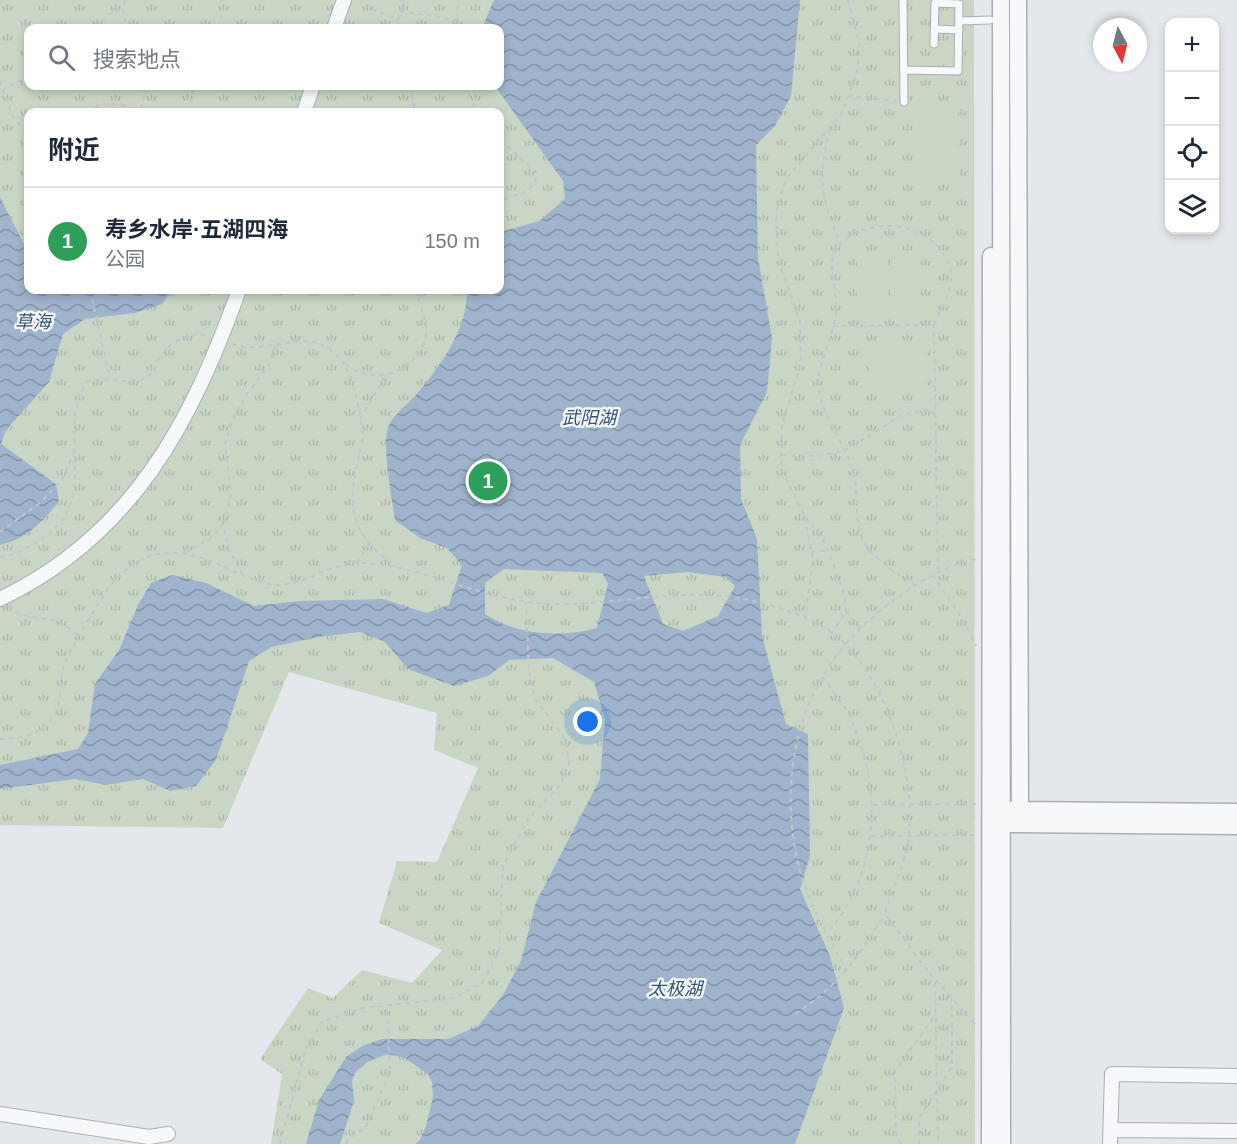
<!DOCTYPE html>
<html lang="zh">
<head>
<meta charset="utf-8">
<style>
	body { margin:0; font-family:Helvetica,"Noto Sans SC",sans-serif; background:#f2f2f3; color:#1f2937 }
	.controls { position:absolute; right:18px; top:18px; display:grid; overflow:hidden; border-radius:12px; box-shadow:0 3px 9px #0003 }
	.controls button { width:54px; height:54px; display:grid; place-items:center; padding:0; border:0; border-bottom:2px solid #e0e1e3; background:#fff; color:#1f2937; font:30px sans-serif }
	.compass { position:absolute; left:1093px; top:18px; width:54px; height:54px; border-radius:50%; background:#fff; box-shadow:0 3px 9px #0003; rotate:173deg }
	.you { position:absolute; left:588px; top:722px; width:21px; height:21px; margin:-15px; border:4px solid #fff; border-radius:50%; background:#1a73e8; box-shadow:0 0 0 9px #1a73e833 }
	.badge { display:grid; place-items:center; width:39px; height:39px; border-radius:50%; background:#d1495b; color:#fff; font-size:20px; font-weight:700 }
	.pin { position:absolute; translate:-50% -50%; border:3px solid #fff; box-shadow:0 2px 6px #0006 }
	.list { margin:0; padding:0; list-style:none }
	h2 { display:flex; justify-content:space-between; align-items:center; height:78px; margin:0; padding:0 24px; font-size:26px }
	h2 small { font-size:20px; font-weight:400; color:#747a83 }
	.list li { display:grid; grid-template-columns:39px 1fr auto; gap:18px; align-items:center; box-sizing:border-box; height:108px; padding:0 24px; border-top:2px solid #e0e1e3 }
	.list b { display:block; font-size:22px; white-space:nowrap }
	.list p { margin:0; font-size:20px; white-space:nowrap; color:#747a83 }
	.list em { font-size:20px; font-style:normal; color:#747a83 }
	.icon { flex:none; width:33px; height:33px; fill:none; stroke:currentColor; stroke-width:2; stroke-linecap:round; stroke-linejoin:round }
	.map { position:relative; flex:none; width:1237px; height:1144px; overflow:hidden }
	.search { position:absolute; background:#fff; box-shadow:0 3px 9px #0003; left:24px; top:24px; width:480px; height:66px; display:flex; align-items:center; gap:15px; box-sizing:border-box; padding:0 21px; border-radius:12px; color:#747a83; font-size:22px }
	.panel { position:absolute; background:#fff; box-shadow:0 3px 9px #0003; left:24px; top:108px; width:480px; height:186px; border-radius:12px }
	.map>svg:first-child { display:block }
	.park { fill:url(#park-tufts); fill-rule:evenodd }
	.pitch { fill:#c9d6c5 }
	.water { fill:url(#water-waves); fill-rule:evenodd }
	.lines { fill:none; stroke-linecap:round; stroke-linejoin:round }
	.service-casing { stroke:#a9aeb7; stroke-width:9 }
	.minor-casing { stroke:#a9aeb7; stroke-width:16 }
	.tertiary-casing { stroke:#a9aeb7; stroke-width:19 }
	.path { stroke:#c2c5cb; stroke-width:2; stroke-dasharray:4.5 4.5; stroke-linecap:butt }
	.service { stroke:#f7f8fa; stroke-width:7 }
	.minor { stroke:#f7f8fa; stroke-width:14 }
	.tertiary { stroke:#f7f8fa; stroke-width:16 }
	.labels { text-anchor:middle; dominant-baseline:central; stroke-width:5; stroke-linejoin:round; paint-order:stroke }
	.water-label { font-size:18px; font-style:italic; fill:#34527a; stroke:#f4f6f9 }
</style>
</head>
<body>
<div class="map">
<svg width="1237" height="1144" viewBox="0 0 1237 1144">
	<defs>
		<pattern id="park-tufts" width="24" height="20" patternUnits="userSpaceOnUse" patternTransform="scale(1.5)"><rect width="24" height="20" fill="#c9d6c5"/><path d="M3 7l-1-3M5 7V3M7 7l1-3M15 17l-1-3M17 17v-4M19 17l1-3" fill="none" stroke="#adb8ab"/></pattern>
		<pattern id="water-waves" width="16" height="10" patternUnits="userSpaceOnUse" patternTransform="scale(1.5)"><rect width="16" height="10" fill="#9fb4cc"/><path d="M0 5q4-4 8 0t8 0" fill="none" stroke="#8293a7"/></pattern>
	</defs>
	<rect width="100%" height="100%" fill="#e4e7ec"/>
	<!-- park -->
	<path class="park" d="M0,0H974L975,1144H271L282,1074L260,1059L308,988L333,998L362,970L412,983L442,950L379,923L397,861L437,862L478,768L434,750L437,713L289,672L223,828L0,825ZM28,28H500V86H28ZM28,112H500V290H28Z"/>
	<!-- pitch -->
	<path class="pitch" d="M958,107L959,178L918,179L917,108Z
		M857,251H888V314H857Z
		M890,251H921V314H890Z
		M869,342H896V391H869Z
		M899,342H926V391H899Z"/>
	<!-- water -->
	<path class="water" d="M494,0H800L791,96L775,126L756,145L758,258L772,338L767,392L740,445L741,499L757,539L762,636L786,724L808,734L810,856L800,889L830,956L844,1008L795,1144H415L420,1140L426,1126L433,1097L432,1082L428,1074L405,1058L387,1054L367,1062L355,1073L352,1081L354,1101L340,1144H306L319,1100L346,1057L362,1046L382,1039H448L478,1026L503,995L521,961L536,902L600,779L605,719L594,682L553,658L509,660L488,676L454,686L408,669L385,642L360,632L324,636L271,647L249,661L216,760L196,786L170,791L143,779L106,785L75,779L0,789V765L78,749L88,733L95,684L119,650L138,605L151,583L172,575L206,583L254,606L300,601L383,599L426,613L449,605L462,565L447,548L420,538L395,520C392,499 380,439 390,423C396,413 407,404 415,396C440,367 468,328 467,290H500V232L539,221L565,199L563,181L495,86H500V28H482ZM504,569L602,573L608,584L597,628C562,638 515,635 485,614V583ZM687,572L726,577L735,586L718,616L683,631L663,624L644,576Z
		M0,197L28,252V290H173L162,304L135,313L85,319L63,334L49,382L6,430L1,444L56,484L59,501C43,522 26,539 0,545Z"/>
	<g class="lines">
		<defs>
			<path id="service" d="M903,0L904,102
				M959,21L990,20
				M935,29L959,30
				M904,70L958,71L959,4L935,3L934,44"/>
			<path id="minor" d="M334,28L344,0
				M304,112L313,86
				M0,599C133,535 191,423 239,290
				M0,1114L149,1137L168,1134
				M1111,1130L1237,1131
				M1110,1144L1112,1074L1237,1076"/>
			<path id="tertiary" d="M1001,0L1002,1144
				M1018,0L1020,824
				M1010,810L1237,812
				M1010,824L1237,826
				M990,1144L991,256"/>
		</defs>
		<!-- service casing -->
		<use href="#service" class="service-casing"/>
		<!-- minor casing -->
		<use href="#minor" class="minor-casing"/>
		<!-- tertiary casing -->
		<use href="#tertiary" class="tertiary-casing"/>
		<!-- path -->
		<path class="path" d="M125,0L123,8L126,28
			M372,9L398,20
			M400,11L456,20
			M96,28L107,15L123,8
			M219,28L223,13L221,0
			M397,28L403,0
			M457,28L458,0
			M0,81L12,115L28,135
			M409,86L416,112
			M465,86L477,112
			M2,91L28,76
			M848,96L896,101
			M141,109L146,86
			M87,112L101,104L111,103L149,112
			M191,112L193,86
			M830,129C817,181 821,195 840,244
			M500,140L536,172V179L528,191L500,201
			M90,290L110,378
			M833,326L934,325L938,573
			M232,344C265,356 300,330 326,347C331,350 339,357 343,362C352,373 365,428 362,441C357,468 347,496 357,523C364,542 381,555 396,567
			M346,364C373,388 420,371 426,335C428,321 419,303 415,290
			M360,419L386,375
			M782,455L818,456L846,450L900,416L924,410L935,414
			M805,518L813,559L805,619
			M223,524L231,495L225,444L233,419L246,395L271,362L275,345
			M0,532L41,502L62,480L75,450
			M184,551C202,545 213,539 223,524L229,549L243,576
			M811,552L828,550
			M0,557C16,555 28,548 42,539C103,498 54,433 87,382C109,374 126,387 146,378C155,373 156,364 161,356C171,340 192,331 209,336
			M357,563L369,543
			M933,575L965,623L976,646
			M916,586C898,573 871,560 862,538C854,518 859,496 854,475C847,444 822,419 819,387C817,357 838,332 836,303C835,282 824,260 842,242C873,214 934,223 949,265C956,284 942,307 934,325
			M10,606L13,612C45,623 51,612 80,637
			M846,612L860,627
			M831,634L846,612L844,593L825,543L804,515L781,468L782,424L801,362L800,320L778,260L776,212L786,179L841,114L856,76L860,46L848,0
			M822,677C831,689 841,701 849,714C854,723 856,735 860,744C882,808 873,881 827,933
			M0,739C26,738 53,732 59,702C61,690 60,677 64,665C70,649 105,590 117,578C127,568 141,558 155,555C197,544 229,575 269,584C298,590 326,565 355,563C401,560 468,592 515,600C580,612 647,592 712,595C747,597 791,609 822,626C883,662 919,774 908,841C904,865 892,890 885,914L931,975L975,1024
			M873,805L976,804
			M871,836L976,835
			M847,971C828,935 805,898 797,859C777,763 804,671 881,610C909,588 941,566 977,559
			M935,982L938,1144
			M795,1014C840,984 857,959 885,914
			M280,1144L306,1049L322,1022L362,1008L455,998L483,982L499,952L503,866L528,819L560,785L569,764L566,740L535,698L529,672L526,602
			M346,1144L349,1138L365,1128L390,1073L387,1006
			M901,1144L896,1134L895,1071L936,1014
			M919,1144V1118L952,1067V999"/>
		<!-- service -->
		<use href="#service" class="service"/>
		<!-- minor -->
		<use href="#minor" class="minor"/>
		<!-- tertiary -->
		<use href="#tertiary" class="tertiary"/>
	</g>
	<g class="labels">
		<!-- water labels -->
		<g class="water-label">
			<text x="33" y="322">草海</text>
			<text x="589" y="418">武阳湖</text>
			<text x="675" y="989">太极湖</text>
		</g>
	</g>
</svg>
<div class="controls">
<button>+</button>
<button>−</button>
<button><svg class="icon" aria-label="locate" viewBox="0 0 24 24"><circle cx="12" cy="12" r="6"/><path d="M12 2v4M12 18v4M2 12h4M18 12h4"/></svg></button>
<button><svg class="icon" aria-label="layers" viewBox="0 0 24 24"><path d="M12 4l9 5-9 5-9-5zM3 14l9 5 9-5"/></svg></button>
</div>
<svg class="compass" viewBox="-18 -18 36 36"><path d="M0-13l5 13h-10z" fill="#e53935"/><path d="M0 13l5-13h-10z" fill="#747a83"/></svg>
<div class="you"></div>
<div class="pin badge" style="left:488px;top:481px;background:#2e9e5b">1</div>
<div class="search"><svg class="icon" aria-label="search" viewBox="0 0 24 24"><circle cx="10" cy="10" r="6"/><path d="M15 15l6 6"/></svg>搜索地点</div>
<section class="panel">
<h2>附近<small></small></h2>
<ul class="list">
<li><span class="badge" style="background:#2e9e5b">1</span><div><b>寿乡水岸·五湖四海</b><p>公园</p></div><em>150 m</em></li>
</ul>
</section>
</div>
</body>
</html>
